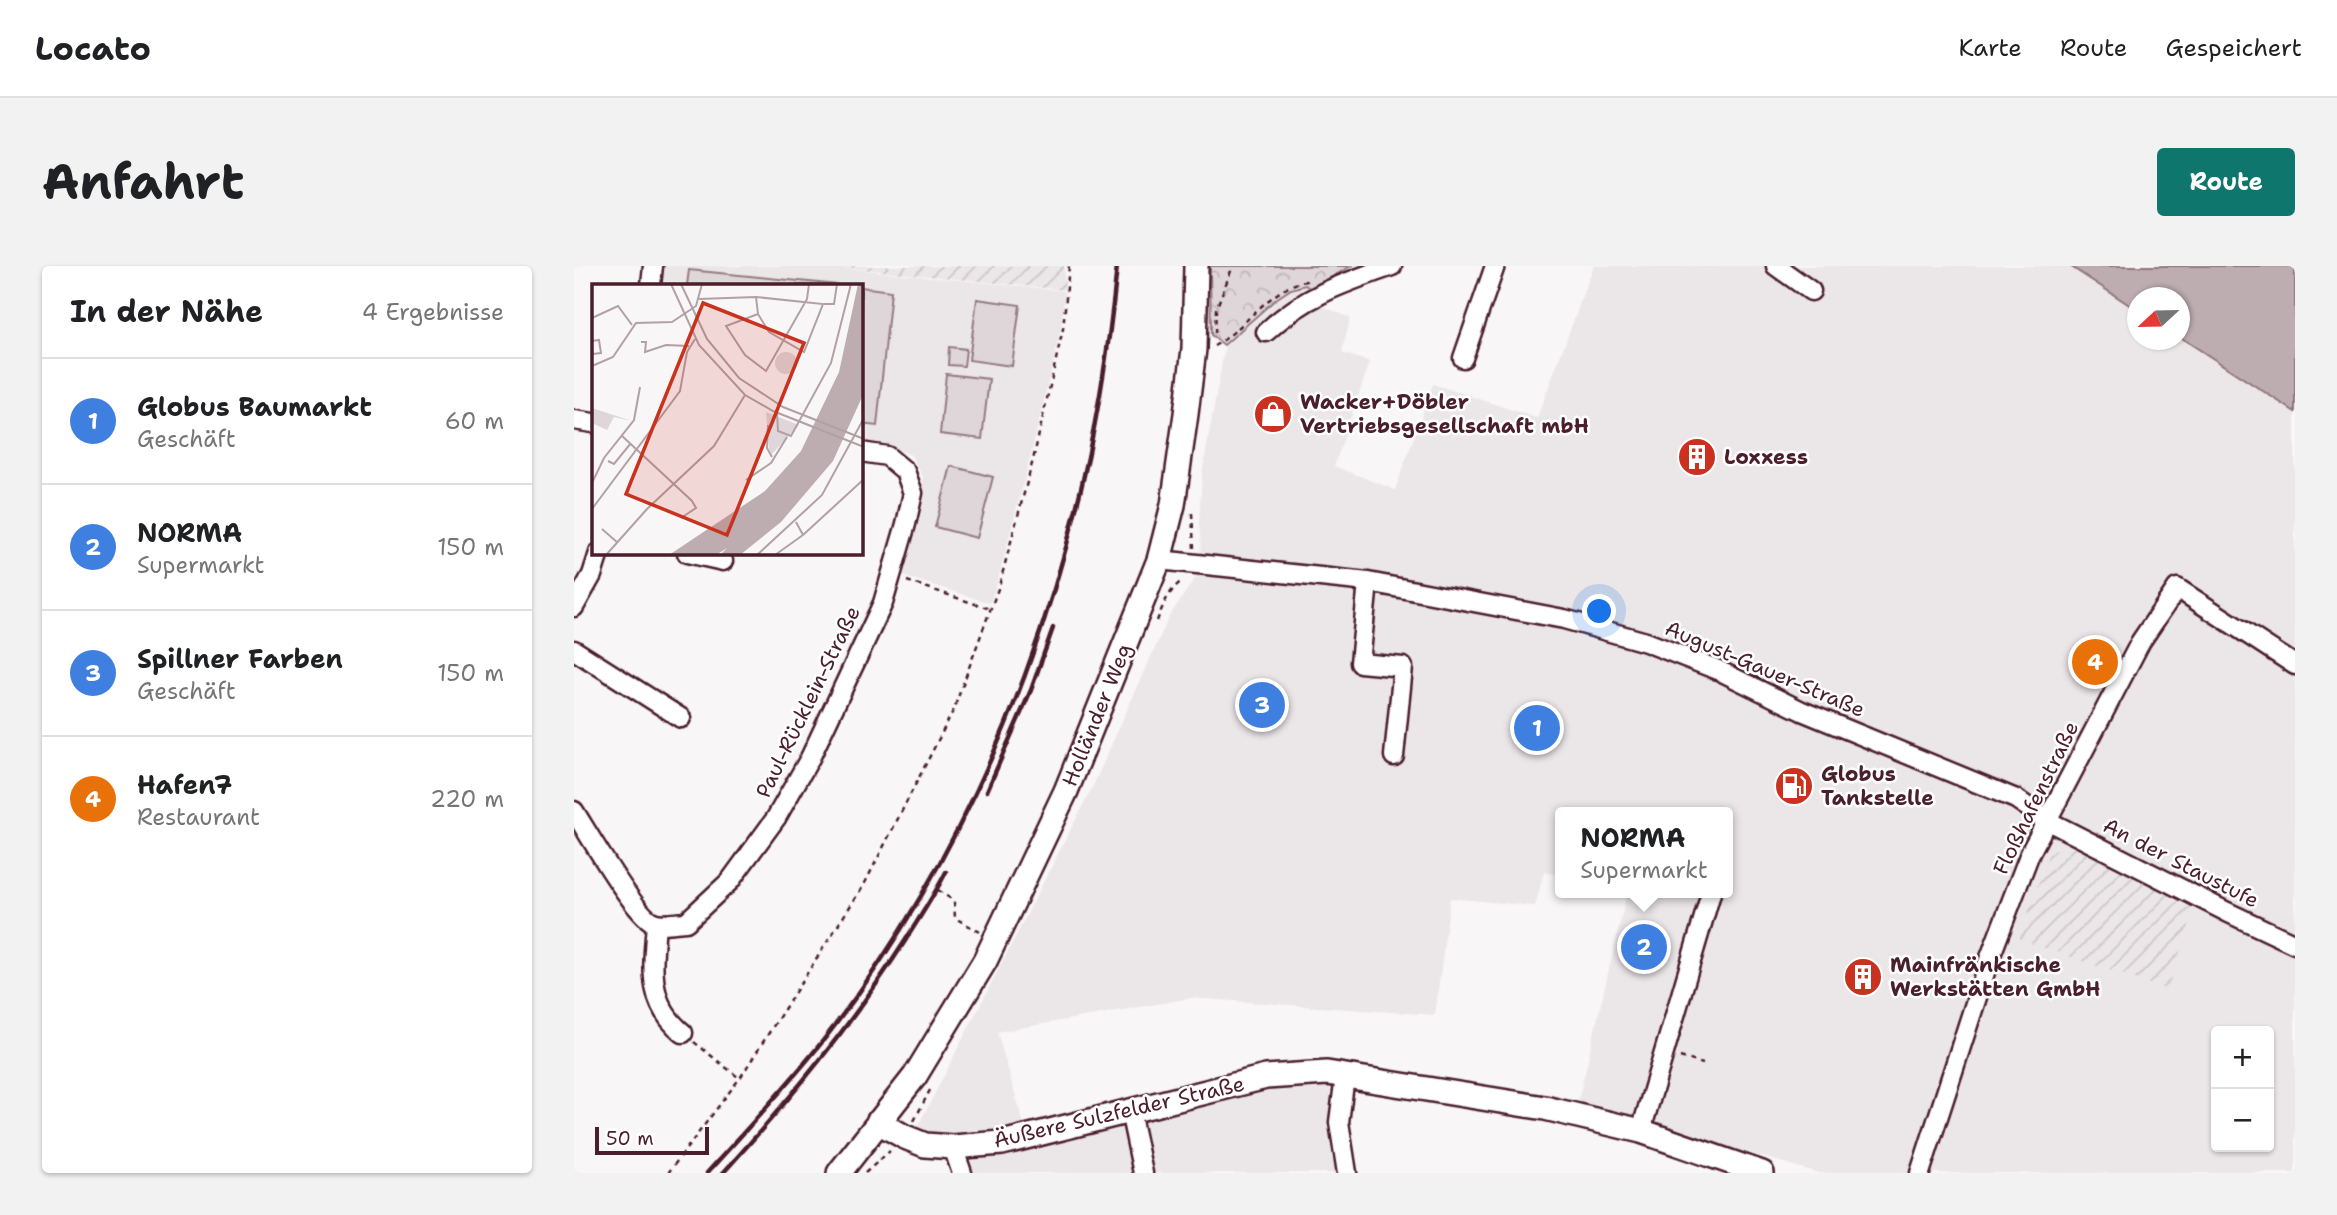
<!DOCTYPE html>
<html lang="de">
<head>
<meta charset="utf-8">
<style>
	body { margin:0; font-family:"Shantell Sans",sans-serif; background:#f2f2f2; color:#202124 }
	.controls { position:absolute; right:21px; bottom:21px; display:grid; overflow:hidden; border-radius:7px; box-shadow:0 2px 5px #0004 }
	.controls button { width:63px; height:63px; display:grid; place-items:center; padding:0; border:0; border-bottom:2px solid #e0e0e0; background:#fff; color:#202124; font:35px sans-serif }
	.compass { position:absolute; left:1553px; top:21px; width:63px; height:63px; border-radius:50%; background:#fff; box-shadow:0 2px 5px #0004; rotate:248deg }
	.scale { position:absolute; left:21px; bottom:18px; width:114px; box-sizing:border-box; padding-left:7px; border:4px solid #4a1f2b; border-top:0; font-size:19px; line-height:24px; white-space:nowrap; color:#4a1f2b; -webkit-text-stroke:5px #fff; paint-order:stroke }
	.you { position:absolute; left:1026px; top:346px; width:24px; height:24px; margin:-18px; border:5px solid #fff; border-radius:50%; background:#1a73e8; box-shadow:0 0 0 10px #1a73e833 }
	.badge { display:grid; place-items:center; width:46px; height:46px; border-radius:50%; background:#0f766e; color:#fff; font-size:23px; font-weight:700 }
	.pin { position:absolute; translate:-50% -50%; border:4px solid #fff; box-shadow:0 2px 7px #0006 }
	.popup { position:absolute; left:981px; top:541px; width:178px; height:91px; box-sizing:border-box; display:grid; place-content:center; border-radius:7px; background:#fff; filter:drop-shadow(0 2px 5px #0005); font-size:23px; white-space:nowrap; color:#757577 }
	.popup b { font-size:26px; color:#202124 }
	.popup::after { content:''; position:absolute; left:50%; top:100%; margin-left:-14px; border:14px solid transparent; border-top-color:#fff }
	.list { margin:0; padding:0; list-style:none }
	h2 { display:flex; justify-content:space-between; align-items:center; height:91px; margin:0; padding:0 28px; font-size:30px }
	h2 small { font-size:23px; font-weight:400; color:#757577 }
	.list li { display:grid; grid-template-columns:46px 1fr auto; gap:21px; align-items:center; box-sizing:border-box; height:126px; padding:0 28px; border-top:2px solid #e0e0e0 }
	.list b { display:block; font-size:26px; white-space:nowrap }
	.list p { margin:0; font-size:23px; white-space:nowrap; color:#757577 }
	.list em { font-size:23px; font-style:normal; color:#757577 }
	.map { position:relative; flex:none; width:1721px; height:907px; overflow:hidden; border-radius:7px }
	header { display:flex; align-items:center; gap:42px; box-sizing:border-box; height:98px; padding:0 35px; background:#fff; border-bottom:2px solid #e0e0e0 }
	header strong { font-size:33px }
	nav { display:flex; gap:38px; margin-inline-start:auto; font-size:24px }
	.intro { display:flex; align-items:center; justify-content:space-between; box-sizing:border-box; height:168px; padding:0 42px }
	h1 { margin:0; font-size:49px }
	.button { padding:18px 32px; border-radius:7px; background:#0f766e; color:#fff; font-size:24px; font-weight:700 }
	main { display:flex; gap:42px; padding:0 42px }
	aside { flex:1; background:#fff; border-radius:7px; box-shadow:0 2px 5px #0004 }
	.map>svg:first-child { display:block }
	.built { fill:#ebe6e8; fill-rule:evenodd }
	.industrial { fill:url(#industrial-furrows) }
	.forest { fill:url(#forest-crowns); stroke:#947a82; stroke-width:2 }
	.pitch { fill:#ded6d9; stroke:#947a82; stroke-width:2 }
	.water { fill:#bdadb0; stroke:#8f747b; stroke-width:2 }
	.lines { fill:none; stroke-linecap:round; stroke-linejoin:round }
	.minor-casing { stroke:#4a1f2b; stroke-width:23 }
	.major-casing { stroke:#4a1f2b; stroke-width:28 }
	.path { stroke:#4a1f2b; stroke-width:2.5; stroke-dasharray:5 5; stroke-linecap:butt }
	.minor { stroke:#fff; stroke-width:18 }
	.major { stroke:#fff; stroke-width:23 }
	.rail { stroke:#4a1f2b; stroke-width:4.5 }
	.labels { text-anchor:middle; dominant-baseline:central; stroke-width:5; stroke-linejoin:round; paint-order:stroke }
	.poi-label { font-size:21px; font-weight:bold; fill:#4a1f2b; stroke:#fff; text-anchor:start }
	.street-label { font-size:21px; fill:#4a1f2b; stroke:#fff }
	.inset-road { fill:none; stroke:#b2a0a5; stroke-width:2 }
	.view { fill:#c8321e; fill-opacity:0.15; stroke:#c8321e; stroke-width:3.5 }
	.inset-edge { fill:none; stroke:#4a1f2b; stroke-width:3.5 }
</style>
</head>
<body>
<header>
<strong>Locato</strong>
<nav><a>Karte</a><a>Route</a><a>Gespeichert</a></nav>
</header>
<div class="intro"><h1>Anfahrt</h1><a class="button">Route</a></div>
<main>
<aside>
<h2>In der Nähe<small>4 Ergebnisse</small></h2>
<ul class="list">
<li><span class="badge" style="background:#3f7fe0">1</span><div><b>Globus Baumarkt</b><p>Geschäft</p></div><em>60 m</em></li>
<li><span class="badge" style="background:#3f7fe0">2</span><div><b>NORMA</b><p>Supermarkt</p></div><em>150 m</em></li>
<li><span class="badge" style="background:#3f7fe0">3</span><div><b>Spillner Farben</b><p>Geschäft</p></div><em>150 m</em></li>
<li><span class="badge" style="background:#e8710a">4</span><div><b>Hafen7</b><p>Restaurant</p></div><em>220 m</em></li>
</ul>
</aside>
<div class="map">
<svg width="1721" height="907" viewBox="0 0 1721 907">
	<defs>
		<pattern id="industrial-furrows" width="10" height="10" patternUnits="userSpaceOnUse" patternTransform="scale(1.75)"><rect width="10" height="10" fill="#ebe6e8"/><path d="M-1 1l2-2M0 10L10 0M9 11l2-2" fill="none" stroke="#cbc5c7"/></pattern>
		<pattern id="forest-crowns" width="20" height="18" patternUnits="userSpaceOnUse" patternTransform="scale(1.75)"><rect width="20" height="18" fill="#ded6d9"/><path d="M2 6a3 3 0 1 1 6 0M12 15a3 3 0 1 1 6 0" fill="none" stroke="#c0b7ba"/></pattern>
	</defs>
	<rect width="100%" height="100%" fill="#f8f6f7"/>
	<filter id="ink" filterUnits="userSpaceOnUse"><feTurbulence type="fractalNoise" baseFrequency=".0143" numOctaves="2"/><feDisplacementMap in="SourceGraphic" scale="14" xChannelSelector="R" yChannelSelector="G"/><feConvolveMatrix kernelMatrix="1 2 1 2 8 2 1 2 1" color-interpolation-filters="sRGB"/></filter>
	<g filter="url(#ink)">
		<!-- built -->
		<path class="built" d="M91,0H251L491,25L487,63L456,192L423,317L416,337L329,310L348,232L349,211L337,189L317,181L287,177V19H88Z
			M1020,0H1512L1563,34V74H1605L1606,62L1721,138V907H1244L1004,836L1053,627H1154V546H986V609L970,606L961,640L876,632L861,749L617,732L423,766L451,862L392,876L342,864L518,522L595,351L622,311L627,280L625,257L628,208L651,80L703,34L717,24L731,20L749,40L776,52L768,87L796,96L760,200L821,224L859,118L963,152ZM1642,765H1695V881H1642Z
			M695,816L755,820L770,907H385L383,899Z"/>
		<!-- industrial -->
		<path class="industrial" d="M258,0H490L491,24Z
			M1493,577L1623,637L1593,724L1445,673L1474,589Z"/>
		<!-- forest -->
		<path class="forest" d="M636,0H777L737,23L731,19L717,23L702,33L650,79L637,69Z"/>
		<!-- pitch -->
		<path class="pitch" d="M115,4L265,19H113Z
			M287,21L317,25L303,160L287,158Z
			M403,33L446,39L438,100L395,94Z
			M375,81L392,83L390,100L374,99Z
			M372,108L415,113L408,173L366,168Z
			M377,200L419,211L403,272L361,261Z"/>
		<!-- water -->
		<path class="water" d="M1496,0H1721V146L1606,71L1605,32H1563V44Z"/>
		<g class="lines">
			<defs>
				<path id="minor" d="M1202,0L1237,25
					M77,19L79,0
					M692,66C730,30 769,17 818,0
					M889,92L921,0
					M0,154L19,157
					M113,287L149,295
					M585,294L794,316L990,353L1072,376L1144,404L1228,445L1442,533L1474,555L1653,646L1721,678
					M794,316L786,397L829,401L820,490
					M0,341L18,309L25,287
					M0,384L107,452
					M0,545C14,567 61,649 79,656C88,660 103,656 112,656L156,615L202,552L236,492L309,337L332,258L339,227L331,205L313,190L287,186
					M82,657C79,700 72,737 109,767
					M771,810L765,856L773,907
					M556,845L569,907
					M1067,865L1137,627
					M379,881L388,907
					M1346,907L1415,694L1456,587L1567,375L1603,322L1721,399"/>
				<path id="major" d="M304,856L331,871L351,879L379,881L428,877L692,811L753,807L971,842L1025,855L1067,865L1188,907
					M265,907L341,810L411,695L492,525L585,294L599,239L612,148L620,83L622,0"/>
			</defs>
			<!-- minor casing -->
			<use href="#minor" class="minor-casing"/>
			<!-- major casing -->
			<use href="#major" class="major-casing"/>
			<!-- path -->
			<path class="path" d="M641,67L642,43L657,5V0
				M640,80C672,62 694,23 731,15L735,17
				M618,247L620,282
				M333,315L416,343
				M583,355C589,339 595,324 609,314
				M364,624L380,635L381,652L406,666
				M120,776L164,811
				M1106,791L1129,798
				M340,855L356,824
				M94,907L166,812L291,617L379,445L425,320L459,194L489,63L495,0
				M291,907L316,885"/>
			<!-- minor -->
			<use href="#minor" class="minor"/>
			<!-- major -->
			<use href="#major" class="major"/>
			<!-- rail -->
			<path class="rail" d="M413,525L457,424L479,362
				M133,907C172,864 212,821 248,776C422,554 517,278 543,0
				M149,907C217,832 276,761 331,675C345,652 360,630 372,606"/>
		</g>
	</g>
	<!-- icons -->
	<defs>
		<symbol id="shop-disc" viewBox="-11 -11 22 22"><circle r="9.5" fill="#c8321e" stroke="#fff"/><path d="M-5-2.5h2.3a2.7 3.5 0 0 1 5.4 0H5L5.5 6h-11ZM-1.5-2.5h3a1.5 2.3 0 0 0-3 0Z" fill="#fff"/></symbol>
		<symbol id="building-disc" viewBox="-11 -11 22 22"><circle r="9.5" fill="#c8321e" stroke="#fff"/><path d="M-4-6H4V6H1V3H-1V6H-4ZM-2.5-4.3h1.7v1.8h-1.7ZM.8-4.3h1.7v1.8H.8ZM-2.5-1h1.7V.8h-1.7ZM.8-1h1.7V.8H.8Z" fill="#fff"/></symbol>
		<symbol id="fuel-disc" viewBox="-11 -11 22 22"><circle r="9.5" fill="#c8321e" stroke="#fff"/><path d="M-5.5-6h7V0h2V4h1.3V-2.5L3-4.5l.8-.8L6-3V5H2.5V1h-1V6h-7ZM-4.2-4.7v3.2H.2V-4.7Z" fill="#fff"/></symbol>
	</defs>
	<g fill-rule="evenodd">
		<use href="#shop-disc" x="677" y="126" width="44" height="44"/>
		<use href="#building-disc" x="1101" y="169" width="44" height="44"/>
		<use href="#fuel-disc" x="1198" y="498" width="44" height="44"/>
		<use href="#building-disc" x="1267" y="689" width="44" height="44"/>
	</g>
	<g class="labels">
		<!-- poi labels -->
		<g class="poi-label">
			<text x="726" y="136">Wacker+Döbler<tspan x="726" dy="24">Vertriebsgesellschaft mbH</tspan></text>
			<text x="1150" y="191">Loxxess</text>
			<text x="1247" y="508">Globus<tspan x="1247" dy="24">Tankstelle</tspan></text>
			<text x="1316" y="699">Mainfränkische<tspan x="1316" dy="24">Werkstätten GmbH</tspan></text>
		</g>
		<!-- street labels -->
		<g class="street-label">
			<text transform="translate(1191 403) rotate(23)">August-Gauer-Straße</text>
			<text transform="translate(234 436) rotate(-64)">Paul-Rücklein-Straße</text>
			<text transform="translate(523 449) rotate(-68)">Holländer Weg</text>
			<text transform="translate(1462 532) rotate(-64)">Floßhafenstraße</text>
			<text transform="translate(1607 597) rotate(27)">An der Staustufe</text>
			<text transform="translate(545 846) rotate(-13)">Äußere Sulzfelder Straße</text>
		</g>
	</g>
	<!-- overview -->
	<g transform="translate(18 18)">
		<rect width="271" height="271" fill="#f8f6f7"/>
		<path d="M0,124L40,137L22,133L15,146L0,139Z" fill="#ded6d9"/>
		<path d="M174,128L207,141L180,170L177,165Z" fill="#ded6d9"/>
		<path d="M183 79a11 11 0 1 1 22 0a11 11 0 1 1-22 0Z" fill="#ded6d9"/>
		<path d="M266,0H271V111L241,177L189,238L148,271H128L135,264L124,271H77L173,207L209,167L247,88Z" fill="#bdadb0"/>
		<path class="inset-road" d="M15,0H40M79,0L107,61L153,111L181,127L272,163M89,0L115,55L147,94L191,123L272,155M107,15L164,13L231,20L212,68L177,48L166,30L164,13M232,20H242L245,0M166,30L134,42L153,71L174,87L215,15L217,0M0,34L26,22L40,41M0,57L7,56L9,69L0,70M49,58H54L53,68L74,61L97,62M0,82L21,73L44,39L80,38L104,22L110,0M185,129L186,147L199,152L239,79L259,0M176,141L175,164L180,173M29,151L100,217L104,224L89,234M16,177L22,180L39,159M154,196L179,179L195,153M0,199L12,174L42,136L48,103M0,225L88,107L95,68L103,55M10,245L26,259M211,251L272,195M14,271L55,225L122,162L153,111M165,271L230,211L272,134M183,271L211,251L204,238"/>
		<path class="view" d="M111,19L212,59L135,251L34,210Z"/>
		<rect width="271" height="271" class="inset-edge"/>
	</g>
</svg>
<div class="controls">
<button>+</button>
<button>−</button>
</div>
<svg class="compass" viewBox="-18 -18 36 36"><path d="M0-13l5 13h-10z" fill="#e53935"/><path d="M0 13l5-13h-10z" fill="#757577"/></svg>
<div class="scale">50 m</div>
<div class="you"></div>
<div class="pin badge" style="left:963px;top:462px;background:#3f7fe0">1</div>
<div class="pin badge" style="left:1070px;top:681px;background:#3f7fe0">2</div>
<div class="popup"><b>NORMA</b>Supermarkt</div>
<div class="pin badge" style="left:688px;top:439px;background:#3f7fe0">3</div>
<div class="pin badge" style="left:1521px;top:396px;background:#e8710a">4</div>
</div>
</main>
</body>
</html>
